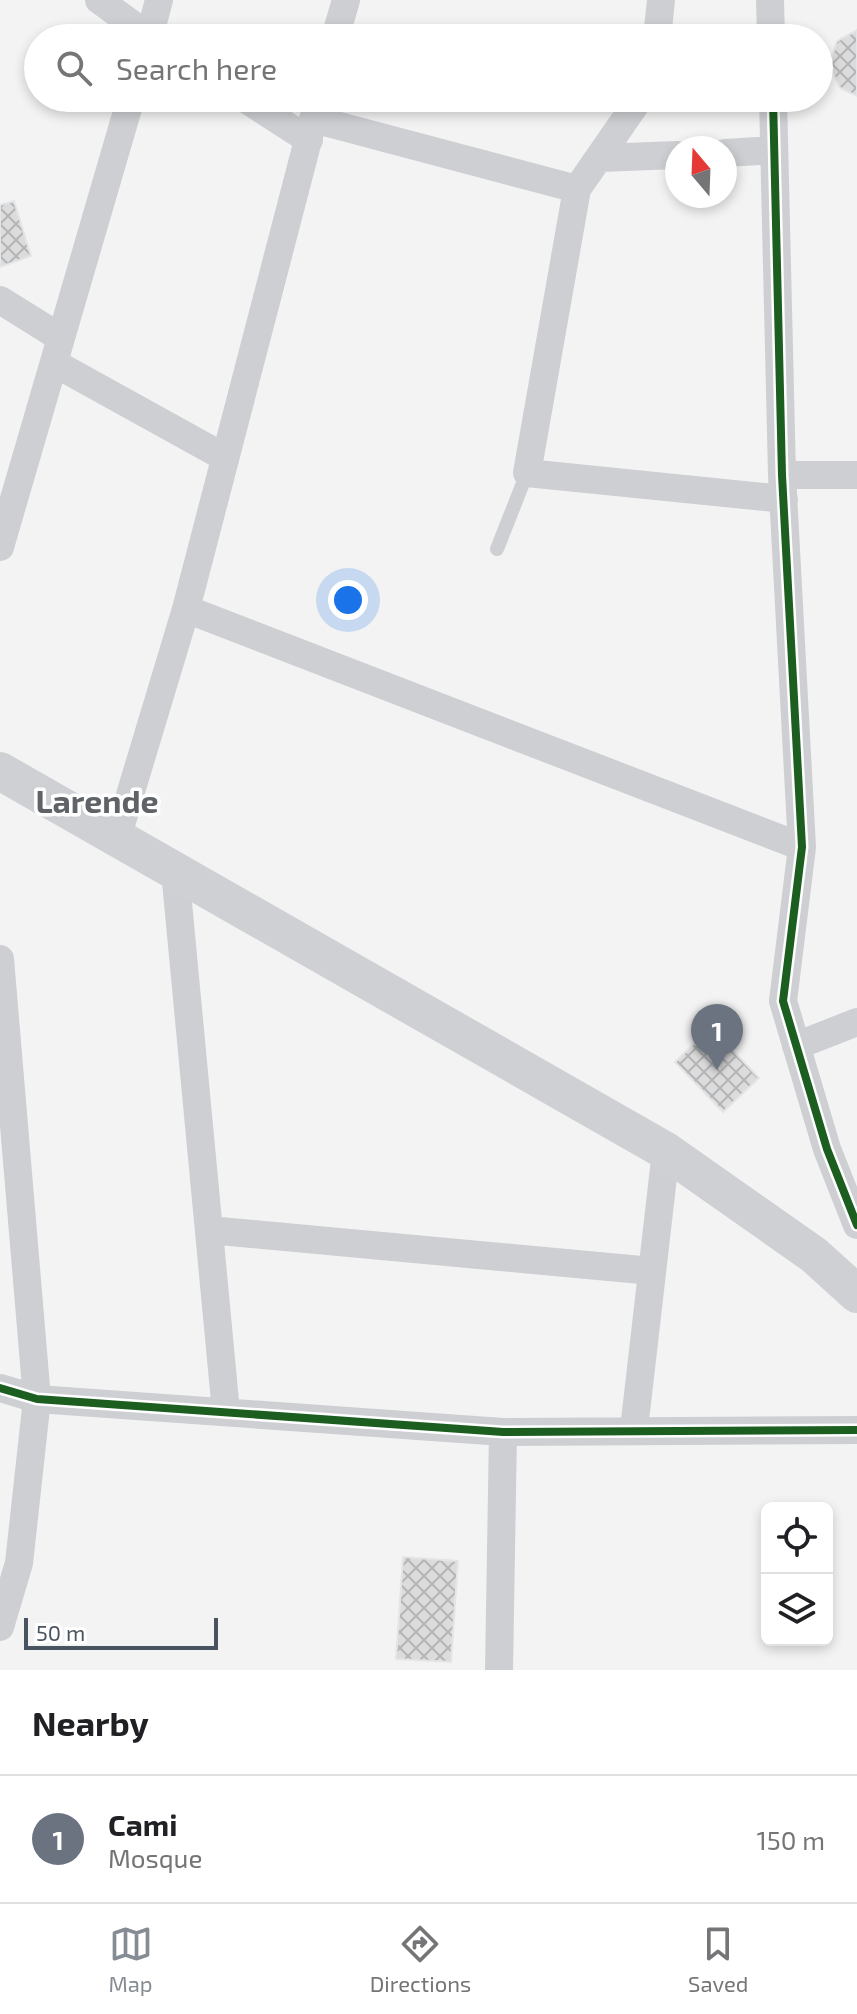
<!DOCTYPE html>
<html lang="en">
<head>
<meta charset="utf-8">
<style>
	body { margin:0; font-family:"Exo 2",sans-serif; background:#f2f2f2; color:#202124 }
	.controls { position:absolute; right:24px; bottom:24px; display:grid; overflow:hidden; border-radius:12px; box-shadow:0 4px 12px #0003 }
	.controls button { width:72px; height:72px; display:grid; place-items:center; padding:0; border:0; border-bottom:2px solid #e0e0e0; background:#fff; color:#202124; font:40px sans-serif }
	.compass { position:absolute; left:665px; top:136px; width:72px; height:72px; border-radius:50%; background:#fff; box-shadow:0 4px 12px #0003; rotate:341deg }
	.scale { position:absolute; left:24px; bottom:20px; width:194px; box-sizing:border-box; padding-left:8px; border:4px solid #4a5460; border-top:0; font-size:22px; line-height:28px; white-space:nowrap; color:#4a5460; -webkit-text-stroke:6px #fff; paint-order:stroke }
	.you { position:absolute; left:348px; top:600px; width:28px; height:28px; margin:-20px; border:6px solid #fff; border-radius:50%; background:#1a73e8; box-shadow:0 0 0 12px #1a73e833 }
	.badge { display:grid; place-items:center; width:52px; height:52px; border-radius:50%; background:#858c93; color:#fff; font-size:26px; font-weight:700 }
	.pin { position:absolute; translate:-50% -66px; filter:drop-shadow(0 2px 4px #0008) }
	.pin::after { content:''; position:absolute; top:42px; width:28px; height:24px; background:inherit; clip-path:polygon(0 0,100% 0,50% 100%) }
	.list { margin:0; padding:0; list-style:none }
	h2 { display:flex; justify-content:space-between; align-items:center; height:104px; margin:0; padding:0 32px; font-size:34px }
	h2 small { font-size:26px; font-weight:400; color:#757577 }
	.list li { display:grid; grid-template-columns:52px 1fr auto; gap:24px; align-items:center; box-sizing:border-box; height:128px; padding:0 32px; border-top:2px solid #e0e0e0 }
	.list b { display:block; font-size:30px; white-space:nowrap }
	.list p { margin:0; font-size:26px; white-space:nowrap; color:#757577 }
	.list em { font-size:26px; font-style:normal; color:#757577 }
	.icon { flex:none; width:44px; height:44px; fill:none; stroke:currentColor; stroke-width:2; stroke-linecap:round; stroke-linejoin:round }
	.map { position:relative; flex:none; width:857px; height:1670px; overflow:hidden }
	.search { position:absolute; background:#fff; box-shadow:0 4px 12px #0003; left:24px; right:24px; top:24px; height:88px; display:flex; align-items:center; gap:20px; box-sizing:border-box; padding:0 28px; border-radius:44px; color:#757577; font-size:30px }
	.sheet { height:232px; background:#fff }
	nav { display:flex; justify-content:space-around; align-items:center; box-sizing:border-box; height:112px; border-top:2px solid #e0e0e0; background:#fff; font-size:22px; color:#757577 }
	nav a { display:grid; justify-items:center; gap:4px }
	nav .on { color:#858c93 }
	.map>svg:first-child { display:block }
	.building { fill:url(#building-cross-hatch); stroke:#e4e5e6; stroke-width:2 }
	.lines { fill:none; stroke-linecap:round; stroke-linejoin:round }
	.service { stroke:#cdcfd2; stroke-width:14 }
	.minor { stroke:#cdcfd2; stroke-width:28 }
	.secondary { stroke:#ced0d3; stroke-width:38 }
	.cycleway-casing { stroke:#fff; stroke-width:13 }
	.cycleway { stroke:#1b5e20; stroke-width:8 }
	.labels { text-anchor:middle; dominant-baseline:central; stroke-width:7; stroke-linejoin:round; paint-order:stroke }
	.district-label { font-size:32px; font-weight:bold; fill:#5f6267; stroke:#fff }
</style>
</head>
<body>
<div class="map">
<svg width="857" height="1670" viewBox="0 0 857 1670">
	<defs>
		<pattern id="building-cross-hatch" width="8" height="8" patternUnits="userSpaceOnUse" patternTransform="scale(2)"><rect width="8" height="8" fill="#dcdcdd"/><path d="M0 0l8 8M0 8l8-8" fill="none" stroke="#b4b5b7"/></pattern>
	</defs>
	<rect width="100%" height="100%" fill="#f3f3f3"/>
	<!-- building -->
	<path class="building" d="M857,30V96L840,88L829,65L837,41Z
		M14,201L31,256L0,267V205Z
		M711,1027L759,1078L723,1112L675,1062Z
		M403,1557L458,1561L451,1662L396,1659Z"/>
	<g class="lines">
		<!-- service -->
		<path class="service" d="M497,549L527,473"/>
		<!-- minor -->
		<path class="minor" d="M99,0L151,38
			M770,0L771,38
			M149,38L159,0
			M335,38L346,0
			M657,38L661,0
			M244,98L309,140
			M773,98L782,475L802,847L783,1001L827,1149L857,1225
			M313,119L577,189L527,473L784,499
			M725,153L774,150
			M600,158L677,155
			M577,189L640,98
			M0,300L61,338
			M56,364L224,457
			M782,475H857
			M0,547L131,98
			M186,609L802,847
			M117,838L186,609L319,98
			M175,871L226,1412
			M0,959L37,1399L19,1563L0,1627
			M796,1046L857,1022
			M209,1230L652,1271
			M0,1388L37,1399L503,1432L857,1430
			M634,1429L666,1151
			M499,1670L503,1432"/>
		<!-- secondary -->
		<path class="secondary" d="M0,771L666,1151L814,1255L857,1294"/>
		<defs>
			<path id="cycleway" d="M773,98L782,475L802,847L783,1001L827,1149L857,1225
				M0,1388L37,1399L503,1432L857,1430"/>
		</defs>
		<!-- cycleway casing -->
		<use href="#cycleway" class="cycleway-casing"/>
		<!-- cycleway -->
		<use href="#cycleway" class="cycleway"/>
	</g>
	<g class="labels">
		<!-- district labels -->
		<g class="district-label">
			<text x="97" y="800">Larende</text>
		</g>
	</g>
</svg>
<div class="controls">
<button><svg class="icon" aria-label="locate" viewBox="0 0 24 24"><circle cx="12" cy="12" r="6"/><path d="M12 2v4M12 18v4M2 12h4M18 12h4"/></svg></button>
<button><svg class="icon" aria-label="layers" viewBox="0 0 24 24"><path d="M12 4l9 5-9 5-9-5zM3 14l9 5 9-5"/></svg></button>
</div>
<svg class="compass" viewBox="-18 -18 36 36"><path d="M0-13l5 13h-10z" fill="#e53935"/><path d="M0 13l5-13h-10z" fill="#757577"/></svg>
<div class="scale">50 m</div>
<div class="you"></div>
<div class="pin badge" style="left:717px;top:1070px;background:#6b7280">1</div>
<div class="search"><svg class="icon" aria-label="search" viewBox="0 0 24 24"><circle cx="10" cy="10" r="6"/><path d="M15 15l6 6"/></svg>Search here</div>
</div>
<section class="sheet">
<h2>Nearby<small></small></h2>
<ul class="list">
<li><span class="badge" style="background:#6b7280">1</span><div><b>Cami</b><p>Mosque</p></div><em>150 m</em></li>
</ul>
</section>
<nav>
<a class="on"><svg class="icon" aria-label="map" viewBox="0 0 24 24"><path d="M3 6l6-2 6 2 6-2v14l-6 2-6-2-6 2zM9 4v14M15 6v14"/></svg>Map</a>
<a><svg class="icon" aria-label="directions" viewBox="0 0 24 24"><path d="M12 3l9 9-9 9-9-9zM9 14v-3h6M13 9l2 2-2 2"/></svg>Directions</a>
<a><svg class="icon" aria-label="saved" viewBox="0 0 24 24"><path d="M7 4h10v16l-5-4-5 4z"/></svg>Saved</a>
</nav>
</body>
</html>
